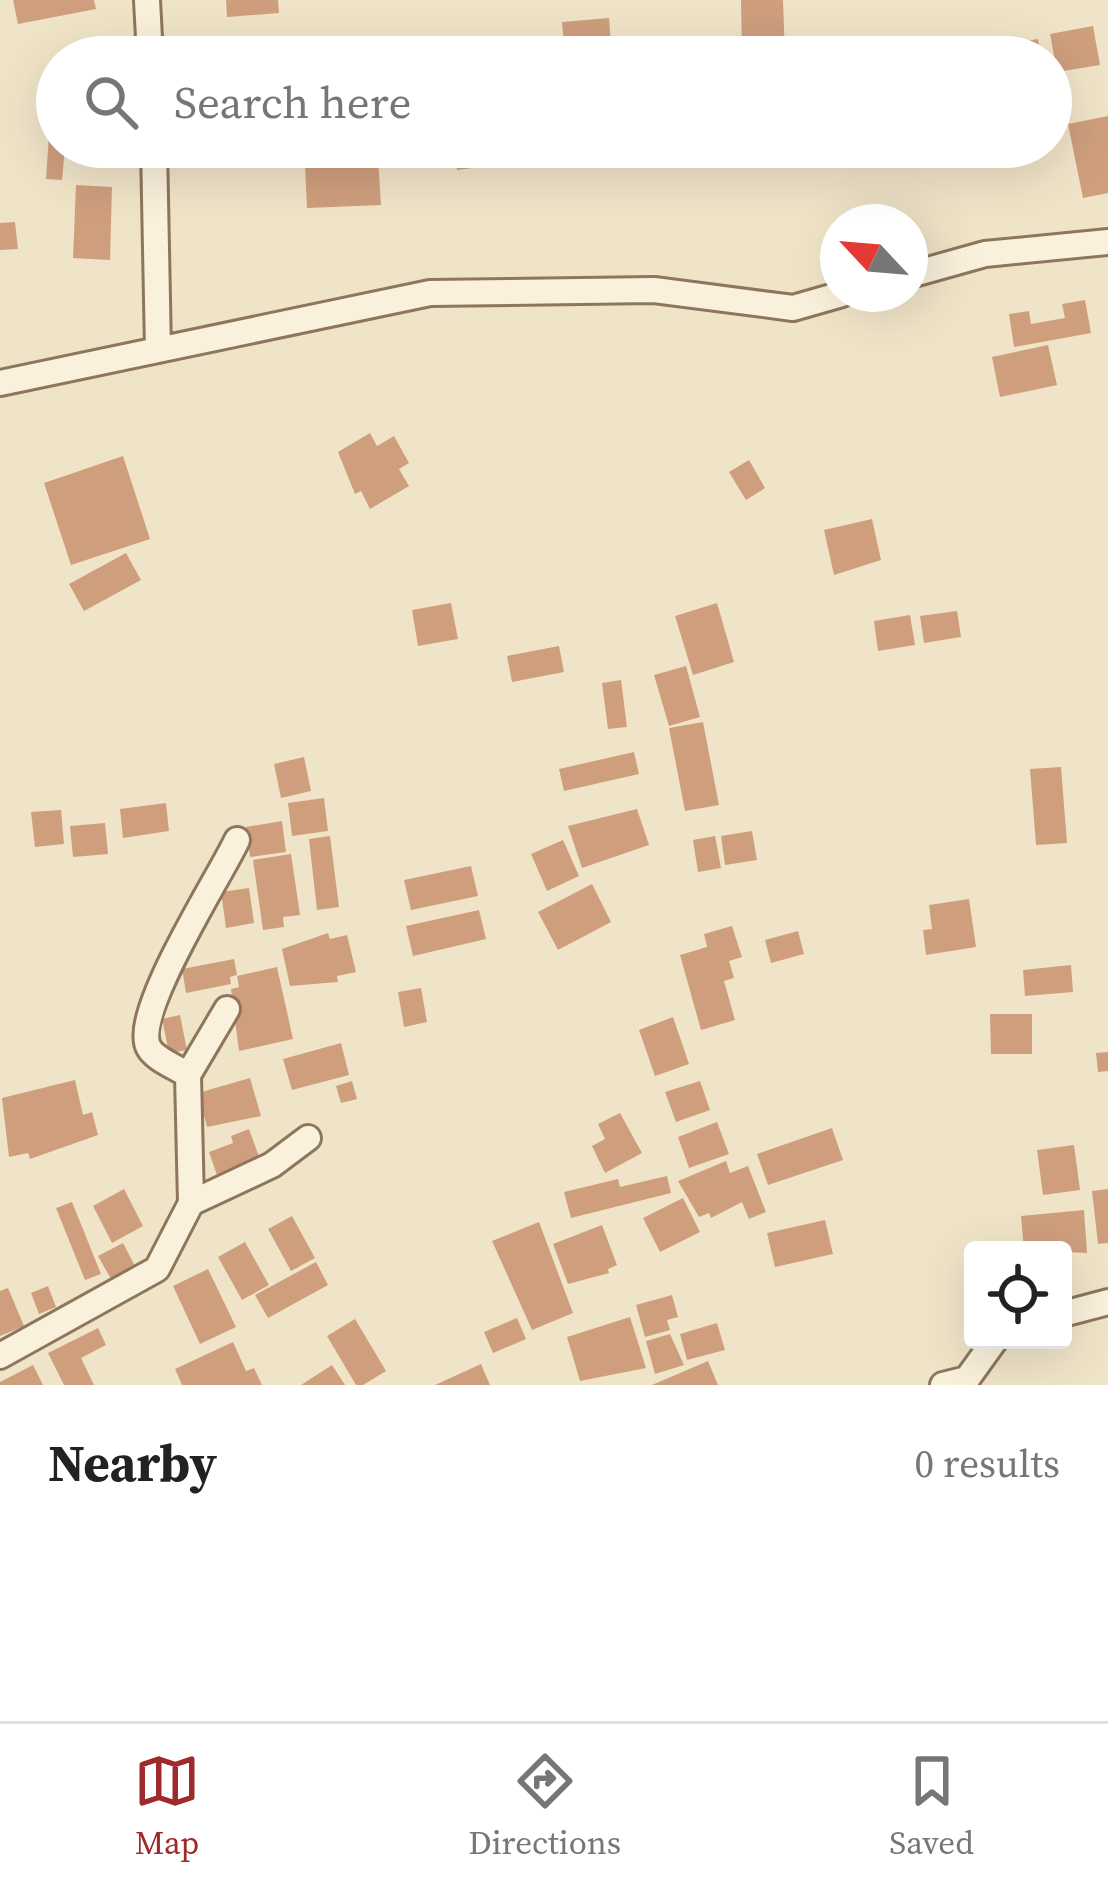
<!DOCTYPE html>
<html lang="en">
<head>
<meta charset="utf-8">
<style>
	body { margin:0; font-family:"Source Serif 4",serif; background:#f2f2f2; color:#222 }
	.controls { position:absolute; right:36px; bottom:36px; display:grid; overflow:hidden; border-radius:12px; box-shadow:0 12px 48px #0002 }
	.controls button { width:108px; height:108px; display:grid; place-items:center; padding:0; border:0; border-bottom:3px solid #e0e0e0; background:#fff; color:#222; font:60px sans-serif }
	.compass { position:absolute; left:820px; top:204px; width:108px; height:108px; border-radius:50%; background:#fff; box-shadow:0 12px 48px #0002; rotate:296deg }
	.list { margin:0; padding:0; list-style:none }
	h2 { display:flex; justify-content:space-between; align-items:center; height:156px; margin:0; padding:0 48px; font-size:51px }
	h2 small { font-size:39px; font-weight:400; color:#767676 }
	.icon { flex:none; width:66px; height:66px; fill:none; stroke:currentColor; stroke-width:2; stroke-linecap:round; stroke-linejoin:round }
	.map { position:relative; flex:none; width:1108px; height:1385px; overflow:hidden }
	.search { position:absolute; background:#fff; box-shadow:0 12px 48px #0002; left:36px; right:36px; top:36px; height:132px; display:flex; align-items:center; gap:30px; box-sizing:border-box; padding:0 42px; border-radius:66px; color:#767676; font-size:45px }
	.sheet { height:336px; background:#fff }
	nav { display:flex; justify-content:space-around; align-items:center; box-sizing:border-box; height:168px; border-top:3px solid #e0e0e0; background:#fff; font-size:33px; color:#767676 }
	nav a { display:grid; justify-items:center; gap:6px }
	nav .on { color:#9e2a2b }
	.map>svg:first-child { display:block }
	.building { fill:#cf9f7d }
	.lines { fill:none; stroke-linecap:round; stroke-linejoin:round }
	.street-casing { stroke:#8d765c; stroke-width:30 }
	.street { stroke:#faf1dc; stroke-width:24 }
</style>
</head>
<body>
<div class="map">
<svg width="1108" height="1385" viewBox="0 0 1108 1385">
	<rect width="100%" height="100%" fill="#f0e4c8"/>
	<!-- building -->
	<path class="building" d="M13,0H94L96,9L18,24Z
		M226,0H278L279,13L227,17Z
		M741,0H783L785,57H742Z
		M609,18L612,57H565L562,22Z
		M1093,26L1100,65L1057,72L1050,34Z
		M1038,39L1041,57H947V55Z
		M342,42L343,57H297L296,45Z
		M1108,116V193L1083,198L1068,124Z
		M49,135L57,136V147H65L62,180L46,179Z
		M80,147H114L115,163L81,165Z
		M245,147H290V152H244Z
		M454,147H501L503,164L457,170Z
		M616,147H659L658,165H616Z
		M378,159L381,205L307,208L305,163Z
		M76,185L112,187L110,260L73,258Z
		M15,222L18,249L0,250V223Z
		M1085,300L1091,333L1014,347L1009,314L1029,311L1031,324L1065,318L1062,304Z
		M1048,345L1057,385L1000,397L992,357Z
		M370,433L377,446L394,436L409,463L399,469L409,486L370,509L361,491L355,494L338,452Z
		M123,456L150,539L71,565L44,483Z
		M749,460L765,488L746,500L729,472Z
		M872,519L881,560L834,575L824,530Z
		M126,553L141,580L84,611L69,584Z
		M451,603L458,639L418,646L412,610Z
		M717,603L734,662L693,675L675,616Z
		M957,611L961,637L924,643L920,616Z
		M910,615L915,645L878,651L874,621Z
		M559,646L564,672L512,682L507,656Z
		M686,666L700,717L669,726L654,675Z
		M621,680L627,727L608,729L602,683Z
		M703,722L719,805L685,811L669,728Z
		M634,752L639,774L564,791L559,769Z
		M304,757L311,791L281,798L274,764Z
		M1061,767L1067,843L1036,845L1030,769Z
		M324,798L328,831L292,836L288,803Z
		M166,803L169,831L123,838L120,809Z
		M637,809L649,845L582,868L568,826Z
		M61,810L64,844L35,847L31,812Z
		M282,821L286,852L250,857L246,827Z
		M105,823L108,854L73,857L70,826Z
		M752,831L757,860L725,865L721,836Z
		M330,836L339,907L317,910L309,839Z
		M715,836L721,868L698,872L693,840Z
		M563,840L579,876L547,891L531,854Z
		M291,854L300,915L283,917L284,927L263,930L253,860Z
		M471,866L478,896L411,910L404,880Z
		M592,884L611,922L558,950L538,912Z
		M249,888L254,923L226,928L221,892Z
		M969,899L976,947L926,955L923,930L932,929L929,905Z
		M479,910L486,939L413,956L406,926Z
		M732,926L742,957L729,961L734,978L724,981L735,1020L701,1030L680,955L707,947L704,934Z
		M798,931L804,954L771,963L765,940Z
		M328,933L330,939L347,935L356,972L337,976L338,982L290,986L282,949Z
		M234,959L237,975L230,977L231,984L186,993L182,969Z
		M1071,965L1073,992L1025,996L1023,970Z
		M277,967L293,1039L239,1051L231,989L239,987L237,976Z
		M421,988L427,1022L404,1027L398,992Z
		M990,1014H1032V1054H991Z
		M180,1015L187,1050L169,1053L162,1019Z
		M673,1017L689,1064L655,1076L639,1030Z
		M341,1043L349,1075L292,1090L283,1059Z
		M1108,1052V1071L1098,1072L1096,1053Z
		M250,1078L261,1116L207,1127L198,1093Z
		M75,1080L83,1115L92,1112L98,1135L30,1159L28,1153L9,1157L2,1098Z
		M352,1081L357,1099L341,1103L336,1086Z
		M700,1081L710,1110L676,1122L665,1092Z
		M620,1113L642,1153L605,1173L592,1146L605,1139L598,1124Z
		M717,1122L729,1154L689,1168L678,1137Z
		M832,1128L843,1160L768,1185L757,1154Z
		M249,1129L261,1162L218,1178L209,1152L233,1143L231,1136Z
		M1074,1145L1080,1190L1043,1195L1037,1150Z
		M726,1161L730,1173L748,1166L766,1212L749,1219L742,1202L711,1218L709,1213L699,1217L678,1181Z
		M667,1176L671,1193L571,1218L564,1192L618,1179L620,1187Z
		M124,1189L143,1226L112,1243L93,1206Z
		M1108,1189V1243L1098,1244L1092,1191Z
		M683,1198L700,1232L660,1252L643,1218Z
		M72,1202L101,1274L85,1280L56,1208Z
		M1084,1210L1087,1253L1024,1250L1021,1216Z
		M292,1216L315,1258L291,1271L268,1229Z
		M825,1220L833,1254L775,1267L767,1233Z
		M539,1222L573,1313L532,1330L492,1241Z
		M602,1225L617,1265L608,1269L609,1273L568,1284L553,1244Z
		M245,1242L269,1285L242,1300L218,1257Z
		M123,1243L135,1266L111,1279L98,1256Z
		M316,1262L328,1285L268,1318L255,1295Z
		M208,1269L236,1327L200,1344L173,1286Z
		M48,1286L56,1307L39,1314L31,1293Z
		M8,1288L24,1326L0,1336V1291Z
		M672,1295L678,1317L667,1320L670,1330L645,1337L636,1305Z
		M630,1317L646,1368L580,1381L567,1337Z
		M517,1318L526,1339L493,1353L484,1332Z
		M355,1319L386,1371L363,1385H356L327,1336Z
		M717,1323L725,1350L687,1360L680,1334Z
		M98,1328L106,1345L81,1358L94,1385H64L48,1353Z
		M670,1334L684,1365L655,1374L646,1341Z
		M233,1342L246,1371L254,1368L262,1385H182L175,1369Z
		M708,1361L718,1385H652Z
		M481,1364L490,1385H435Z
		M33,1365L43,1385H0V1382Z
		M332,1365L345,1385H301Z"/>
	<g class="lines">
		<defs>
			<path id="street" d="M147,0L150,57
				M154,147L158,350
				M910,275L985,254L1108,242
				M0,383L430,293L654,290L793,308L842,294
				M188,1075C176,1067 155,1059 149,1048C130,1015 220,877 237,840
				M191,1203L188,1075L227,1009
				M1063,1314L1108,1302
				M0,1356L157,1269L191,1203L272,1165L308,1138
				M943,1385L967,1379L995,1340"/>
		</defs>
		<!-- street casing -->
		<use href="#street" class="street-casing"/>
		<!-- street -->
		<use href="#street" class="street"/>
	</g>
</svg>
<div class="controls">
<button><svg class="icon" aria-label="locate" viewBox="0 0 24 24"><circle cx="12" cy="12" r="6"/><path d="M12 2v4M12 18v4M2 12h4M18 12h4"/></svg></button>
</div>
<svg class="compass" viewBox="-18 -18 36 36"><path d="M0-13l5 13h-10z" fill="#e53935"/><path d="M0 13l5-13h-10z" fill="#767676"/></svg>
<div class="search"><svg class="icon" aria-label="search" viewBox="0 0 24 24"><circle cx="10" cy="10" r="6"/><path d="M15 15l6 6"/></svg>Search here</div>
</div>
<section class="sheet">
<h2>Nearby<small>0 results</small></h2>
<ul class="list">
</ul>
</section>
<nav>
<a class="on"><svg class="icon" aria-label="map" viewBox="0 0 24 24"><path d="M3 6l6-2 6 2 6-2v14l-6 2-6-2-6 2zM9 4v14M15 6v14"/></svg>Map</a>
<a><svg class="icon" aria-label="directions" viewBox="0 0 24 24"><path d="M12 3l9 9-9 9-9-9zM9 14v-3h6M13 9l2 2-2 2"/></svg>Directions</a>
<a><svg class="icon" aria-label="saved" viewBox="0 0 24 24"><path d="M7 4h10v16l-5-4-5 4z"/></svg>Saved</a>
</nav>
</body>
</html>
